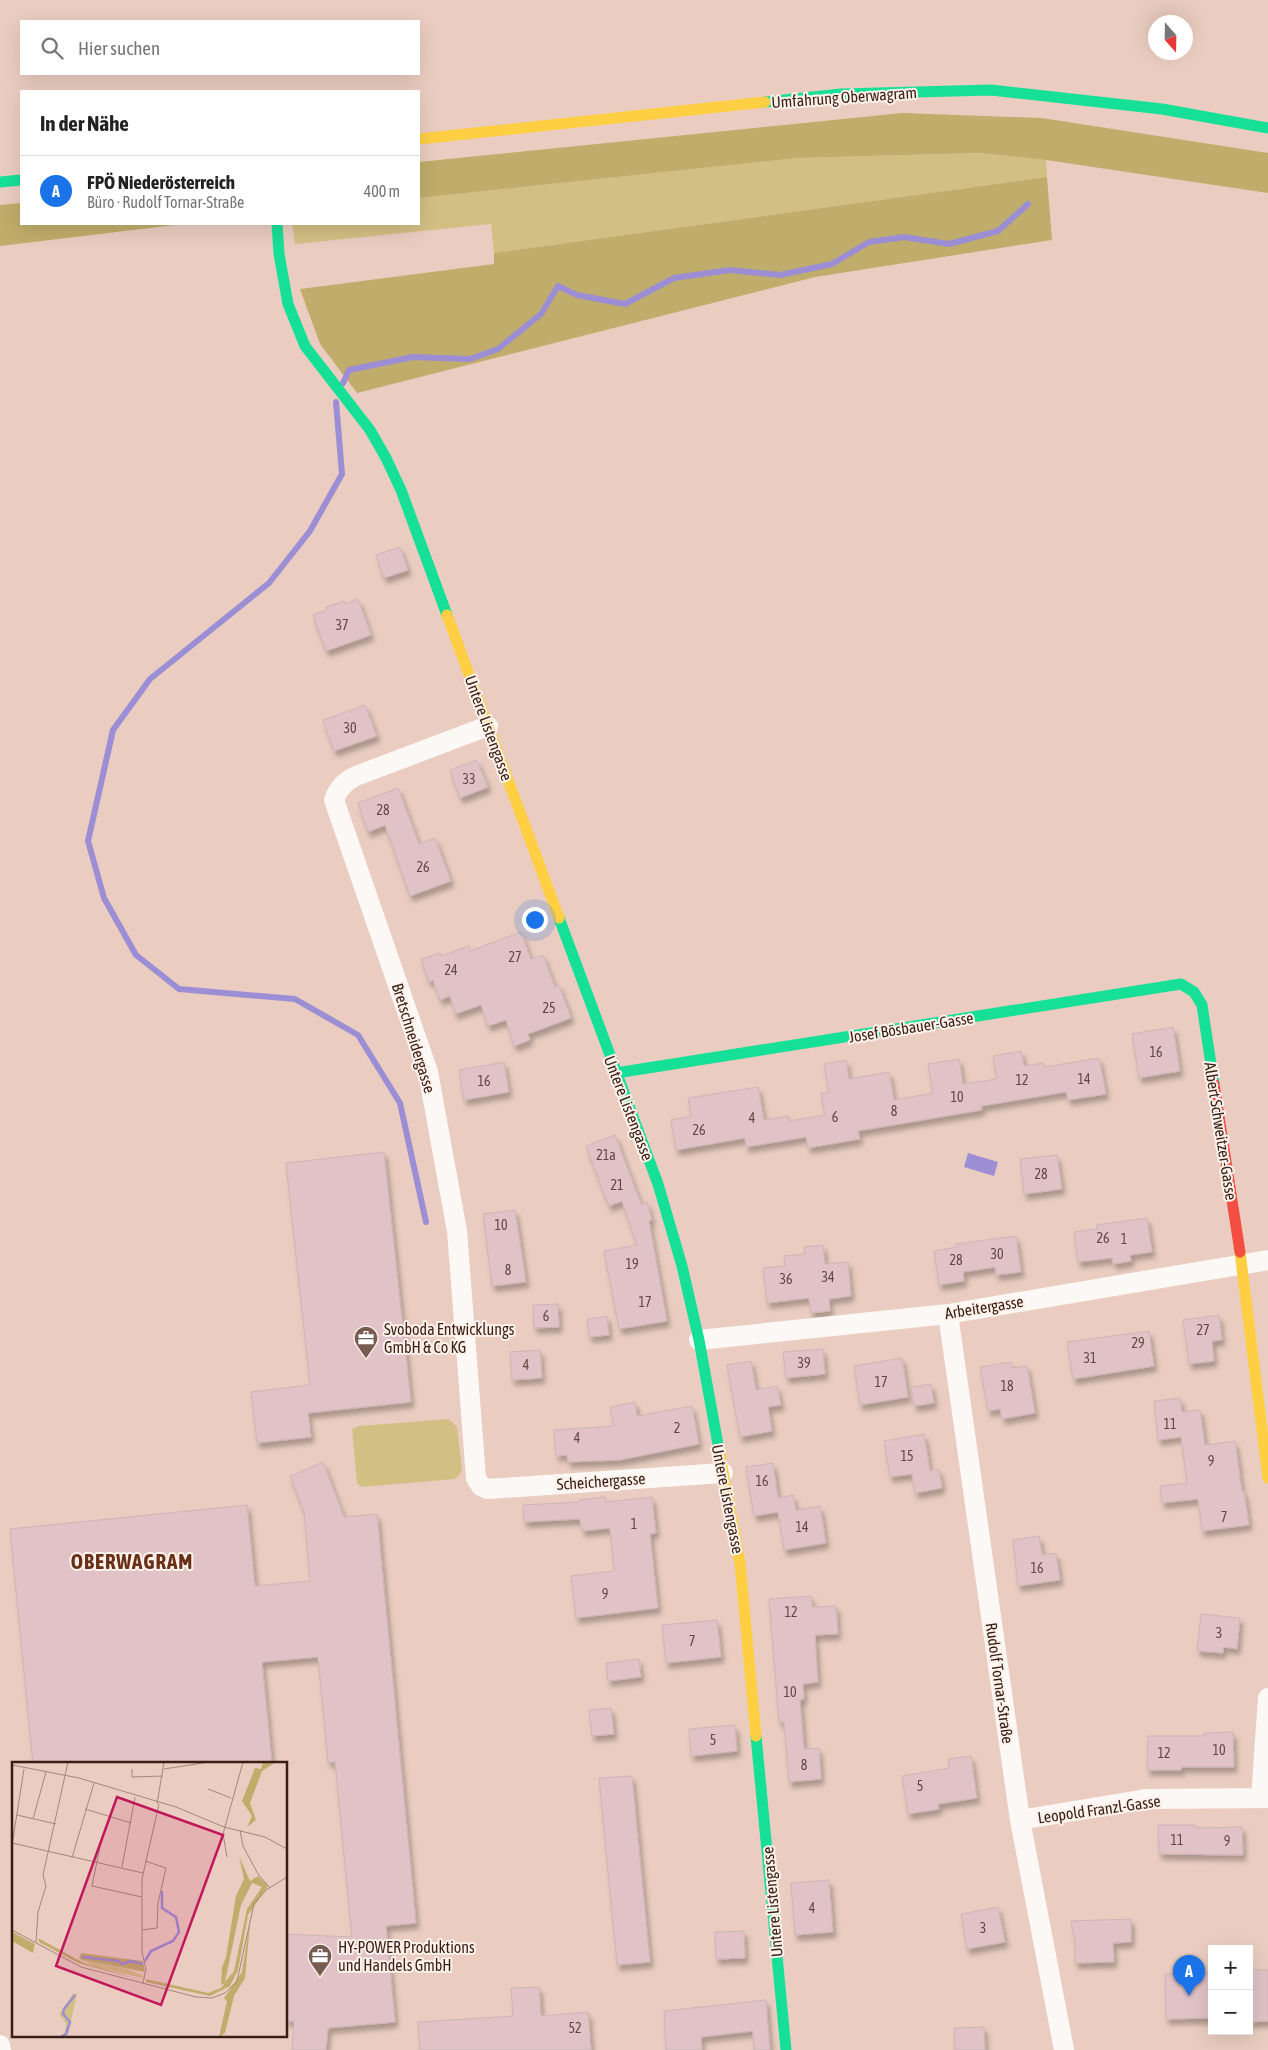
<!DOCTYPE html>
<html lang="de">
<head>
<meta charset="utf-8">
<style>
	body { margin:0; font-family:"Asap Condensed",sans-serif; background:#f6f6f6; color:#222 }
	.controls { position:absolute; right:15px; bottom:15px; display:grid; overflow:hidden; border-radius:0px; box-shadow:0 5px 20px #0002 }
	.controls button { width:45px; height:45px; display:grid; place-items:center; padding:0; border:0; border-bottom:1px solid #e0e0e0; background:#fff; color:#222; font:25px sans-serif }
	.compass { position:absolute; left:1148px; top:15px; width:45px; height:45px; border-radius:50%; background:#fff; box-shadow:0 5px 20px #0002; rotate:160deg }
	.you { position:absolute; left:534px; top:919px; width:18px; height:18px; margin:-12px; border:4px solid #fff; border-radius:50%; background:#1a73e8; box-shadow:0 0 0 8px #1a73e833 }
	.badge { display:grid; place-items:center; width:32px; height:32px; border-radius:50%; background:#1a73e8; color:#fff; font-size:16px; font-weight:700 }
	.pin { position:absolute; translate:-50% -41px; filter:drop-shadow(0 1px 2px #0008) }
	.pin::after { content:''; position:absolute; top:26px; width:18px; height:15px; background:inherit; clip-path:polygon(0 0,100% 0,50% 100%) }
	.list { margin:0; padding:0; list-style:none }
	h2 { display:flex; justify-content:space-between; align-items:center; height:65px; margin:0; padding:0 20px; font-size:21px }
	h2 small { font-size:16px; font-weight:400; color:#767676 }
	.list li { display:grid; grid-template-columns:32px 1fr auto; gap:15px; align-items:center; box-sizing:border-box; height:70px; padding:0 20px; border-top:1px solid #e0e0e0 }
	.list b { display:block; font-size:19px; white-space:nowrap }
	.list p { margin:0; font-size:16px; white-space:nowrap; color:#767676 }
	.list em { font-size:16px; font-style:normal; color:#767676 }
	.icon { flex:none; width:28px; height:28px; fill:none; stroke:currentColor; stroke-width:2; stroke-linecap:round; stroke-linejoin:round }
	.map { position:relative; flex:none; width:1268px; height:2050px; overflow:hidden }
	.search { position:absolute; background:#fff; box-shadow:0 5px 20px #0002; left:20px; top:20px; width:400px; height:55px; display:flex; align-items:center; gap:12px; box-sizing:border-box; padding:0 18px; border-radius:0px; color:#767676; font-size:19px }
	.panel { position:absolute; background:#fff; box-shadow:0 5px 20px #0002; left:20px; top:90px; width:400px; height:135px; border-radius:0px }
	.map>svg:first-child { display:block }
	.green { fill:#d2bf84 }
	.forest { fill:#c0ad6b }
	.water { fill:#9b8ed4 }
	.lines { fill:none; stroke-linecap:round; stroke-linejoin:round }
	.stream { stroke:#9b8ed4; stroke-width:6 }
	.building { fill:#e0c2c7; stroke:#cdb5b6; filter:url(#shadow) }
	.street { stroke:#fcf8f6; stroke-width:20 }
	.fast { stroke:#16e098; stroke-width:11 }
	.slow { stroke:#ffcf43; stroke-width:11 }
	.jam { stroke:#f24e42; stroke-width:11 }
	.labels { text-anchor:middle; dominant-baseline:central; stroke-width:4; stroke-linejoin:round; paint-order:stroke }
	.number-label { font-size:14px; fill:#624841 }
	.street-label { font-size:16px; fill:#381f14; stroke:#fff1eb }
	.poi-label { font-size:16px; fill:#381f14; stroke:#fff1eb; text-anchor:start }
	.district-label { font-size:21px; font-weight:bold; letter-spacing:1px; fill:#673017; stroke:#fff1eb }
	.inset-river { fill:none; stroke:#9b8ed4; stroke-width:2.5 }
	.inset-road { fill:none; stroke:#a3877b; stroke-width:1 }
	.view { fill:#c2185b; fill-opacity:0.15; stroke:#c2185b; stroke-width:2.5 }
	.inset-edge { fill:none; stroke:#381f14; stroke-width:2.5 }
</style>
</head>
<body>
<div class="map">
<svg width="1268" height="2050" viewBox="0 0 1268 2050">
	<defs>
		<filter id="shadow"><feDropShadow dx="3" dy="5.5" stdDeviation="2.5" flood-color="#0004"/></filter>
	</defs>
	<rect width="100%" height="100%" fill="#eacdc0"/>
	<!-- green -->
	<path class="green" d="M979,153L1046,160L1047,177L494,253L491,224L295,244L292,224H419V198L797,158Z
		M449,1419L457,1427L462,1469L459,1475L455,1479L361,1487L357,1483L352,1429L359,1426Z"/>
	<!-- forest -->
	<path class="forest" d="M902,113L1042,118L1268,153V193L1046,160L979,153L797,158L419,198V162Z
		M1047,177L1052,240L815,277L357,393L320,344L300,289L494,264V253Z
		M21,203V224H183L0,246V205Z"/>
	<!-- water -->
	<path class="water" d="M968,1153L998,1162L994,1176L964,1167Z"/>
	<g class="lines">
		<!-- stream -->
		<path class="stream" d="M343,383L349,370L413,357L470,359L498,349L541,314L558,286L577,295L625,304L674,278L730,270L780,275L832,264L869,242L904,237L949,244L998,231L1028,204
			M336,402L342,474L310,531L269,583L150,679L113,730L88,841L104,898L136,955L179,989L295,999L358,1035L400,1103L426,1222"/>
	</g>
	<!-- building -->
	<path class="building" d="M400,547L408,570L384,578L376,555Z
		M358,599L371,635L326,651L313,615L327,610L326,607L344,601L345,604Z
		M365,705L377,736L334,751L323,720Z
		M477,760L488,787L460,798L450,770Z
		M398,788L419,844L435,838L451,881L410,896L385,825L368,832L358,803Z
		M521,932L531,959L543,955L555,987L559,985L571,1018L528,1034L530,1040L514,1046L506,1020L488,1026L481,1005L455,1014L450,996L440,1000L433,980L429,982L421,959L440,953L441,956L469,946L470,951Z
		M1173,1027L1180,1071L1139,1078L1132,1034Z
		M1021,1051L1024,1066L1043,1063L1044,1067L1099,1058L1106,1094L1068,1100L1066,1092L981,1106L982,1110L858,1131L860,1139L808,1148L806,1137L746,1147L745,1138L676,1150L671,1120L691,1116L688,1098L758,1087L764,1120L788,1116L789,1121L825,1115L821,1093L829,1092L824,1064L846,1060L849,1079L889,1072L894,1100L933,1093L928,1064L959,1059L963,1084L997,1079L993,1056Z
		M504,1062L509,1092L464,1100L459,1070Z
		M615,1135L641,1204L647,1202L652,1220L649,1221L667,1321L619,1329L604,1251L637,1245L622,1201L609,1206L586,1146Z
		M384,1152L411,1402L308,1413L311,1437L257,1443L251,1392L310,1385L286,1163Z
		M1057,1155L1062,1189L1024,1194L1020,1159Z
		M515,1210L526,1282L492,1286L483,1214Z
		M1147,1218L1152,1252L1130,1255L1131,1261L1113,1264L1112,1258L1078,1262L1074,1232L1097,1229L1096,1225Z
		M1016,1236L1021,1272L996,1275L995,1267L963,1272L964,1281L939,1285L934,1251L956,1247V1244Z
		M823,1245L825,1264L848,1262L851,1296L829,1299L830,1311L811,1313L809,1298L767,1303L763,1268L785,1266L784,1256L805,1254L804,1247Z
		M558,1304L559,1327L534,1328L533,1305Z
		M1219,1315L1222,1340L1212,1341L1214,1361L1189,1364L1183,1320Z
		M607,1316L609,1335L589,1337L587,1319Z
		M1149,1331L1154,1366L1073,1379L1067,1342Z
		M823,1349L825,1374L786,1378L783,1352Z
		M540,1350L542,1378L512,1380L510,1352Z
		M902,1358L908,1397L860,1405L854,1366Z
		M751,1361L756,1390L777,1386L781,1405L768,1407L772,1431L740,1437L727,1365Z
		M1011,1362L1012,1368L1027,1366L1035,1413L1002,1419L1000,1409L988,1411L980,1367Z
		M931,1384L934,1403L914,1406L911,1387Z
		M1180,1398L1182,1412L1200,1410L1205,1445L1235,1441L1242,1492L1244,1491L1249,1525L1202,1531L1198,1499L1162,1503L1160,1486L1187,1483L1181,1437L1158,1440L1154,1401Z
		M635,1402L637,1416L692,1406L699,1444L620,1460L568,1462L567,1455L556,1456L554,1430L614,1426L610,1407Z
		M924,1434L930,1471L939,1469L942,1488L915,1493L912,1474L890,1477L884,1441Z
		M323,1462L344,1517L377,1514L416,1923L386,1926L395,2022L328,2028L326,2050H292L294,2021H286V1934L352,1937L335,1762H328L318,1657L262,1662L272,1764H33L10,1529L247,1505L255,1586L310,1581L304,1512L290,1476Z
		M773,1463L778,1498L793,1495L796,1510L820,1506L826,1543L784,1550L778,1512L754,1516L746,1467Z
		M605,1497L606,1502L652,1497L656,1533L650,1534L658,1608L576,1618L571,1576L614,1571L610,1528L582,1531L580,1519L524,1522L523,1505L579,1502V1500Z
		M1039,1536L1042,1555L1056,1553L1060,1580L1018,1586L1013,1540Z
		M811,1596L812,1607L836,1606L838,1634L815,1635L818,1682L803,1684L804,1699L800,1700L804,1749L819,1748L821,1779L789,1782L784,1722H779L769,1599Z
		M1201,1614L1240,1618L1237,1649L1223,1647V1653L1197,1651Z
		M717,1620L721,1657L666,1663L662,1625Z
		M639,1659L641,1677L608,1681L606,1663Z
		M611,1708L614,1734L592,1736L589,1710Z
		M735,1725L737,1751L691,1756L689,1729Z
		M1233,1732L1234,1767H1182L1181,1770H1147L1148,1736H1204V1733Z
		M971,1756L977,1798L938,1804L939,1809L908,1814L902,1776L949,1768L948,1759Z
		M632,1776L650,1962L617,1965L599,1778Z
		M1158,1825H1195V1828L1242,1827L1243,1855L1159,1854Z
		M829,1880L833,1932L795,1935L791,1883Z
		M998,1907L1005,1942L967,1949L961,1914Z
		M1131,1919V1942L1113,1943L1114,1962L1075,1963V1943L1071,1921Z
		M744,1931L745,1958L716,1959L715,1932Z
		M1249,1970H1268V2021L1249,2022Z
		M1212,1973V2018L1166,2019L1165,1974Z
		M539,1987L541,2016L588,2012L591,2050H420L418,2022L513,2016L511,1988Z
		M766,2000L770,2050H754L753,2031L701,2037L702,2050H666L664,2011Z
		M984,2027L985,2050H955L954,2028Z"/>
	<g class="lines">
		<!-- street -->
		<path class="street" d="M488,726L356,776C345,781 338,788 334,800L428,1072L457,1231L476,1478L481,1486L488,1489L723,1473
			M948,1314L1020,1820L1064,2050
			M699,1340L948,1314L1268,1260
			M1261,1798L1268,1698
			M1020,1820L1146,1799L1268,1798
			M0,2045L1,2050"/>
		<!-- fast -->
		<path class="fast" d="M765,102L841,94L991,90L1162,109L1268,128
			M0,182L21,180
			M277,224L279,254L288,304L305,346L370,430L386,458L401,490L447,615
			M559,918L658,1184L682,1266L699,1340L719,1450
			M616,1073L1181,984L1194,992L1202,1005L1214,1084
			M756,1736L786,2050"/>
		<!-- slow -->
		<path class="slow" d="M419,139L765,102
			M447,615L559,918
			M1240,1252L1268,1478
			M719,1450L740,1563L756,1736"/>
		<!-- jam -->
		<path class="jam" d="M1214,1084L1240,1252"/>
	</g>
	<!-- icons -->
	<defs>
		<symbol id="office-pin" viewBox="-11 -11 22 30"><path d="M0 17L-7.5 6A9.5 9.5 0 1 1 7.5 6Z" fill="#765c50" stroke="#fff1eb"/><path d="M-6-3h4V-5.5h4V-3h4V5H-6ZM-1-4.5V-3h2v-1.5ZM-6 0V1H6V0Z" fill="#fff"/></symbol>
	</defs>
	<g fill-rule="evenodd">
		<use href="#office-pin" x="352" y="1324" width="28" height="38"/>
		<use href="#office-pin" x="306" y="1942" width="28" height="38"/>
	</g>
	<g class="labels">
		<!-- number labels -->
		<g class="number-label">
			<text x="342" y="625">37</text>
			<text x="350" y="728">30</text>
			<text x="469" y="779">33</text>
			<text x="383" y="810">28</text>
			<text x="423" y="867">26</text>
			<text x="515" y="957">27</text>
			<text x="451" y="970">24</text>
			<text x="549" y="1008">25</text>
			<text x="1156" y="1052">16</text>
			<text x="1084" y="1079">14</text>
			<text x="1022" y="1080">12</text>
			<text x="484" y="1081">16</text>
			<text x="957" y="1097">10</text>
			<text x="894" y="1111">8</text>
			<text x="835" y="1117">6</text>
			<text x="752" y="1118">4</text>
			<text x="699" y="1130">26</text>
			<text x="606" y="1155">21a</text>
			<text x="1041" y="1174">28</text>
			<text x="617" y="1185">21</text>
			<text x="501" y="1225">10</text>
			<text x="1103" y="1238">26</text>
			<text x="1124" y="1239">1</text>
			<text x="997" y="1254">30</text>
			<text x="956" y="1260">28</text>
			<text x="632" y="1264">19</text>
			<text x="508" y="1270">8</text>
			<text x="828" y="1277">34</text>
			<text x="786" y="1279">36</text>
			<text x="645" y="1302">17</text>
			<text x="546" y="1316">6</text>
			<text x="1203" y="1330">27</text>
			<text x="1138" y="1343">29</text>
			<text x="1090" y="1358">31</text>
			<text x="804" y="1363">39</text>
			<text x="526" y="1365">4</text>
			<text x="881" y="1382">17</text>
			<text x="1007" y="1386">18</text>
			<text x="1170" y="1424">11</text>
			<text x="677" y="1428">2</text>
			<text x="577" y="1438">4</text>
			<text x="907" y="1456">15</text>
			<text x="1211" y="1461">9</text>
			<text x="762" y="1481">16</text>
			<text x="1224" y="1517">7</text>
			<text x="634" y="1524">1</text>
			<text x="802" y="1527">14</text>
			<text x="1037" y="1568">16</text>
			<text x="605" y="1594">9</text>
			<text x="791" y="1612">12</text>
			<text x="1219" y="1633">3</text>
			<text x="692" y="1641">7</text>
			<text x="790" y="1692">10</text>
			<text x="713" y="1740">5</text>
			<text x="1219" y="1750">10</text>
			<text x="1164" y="1753">12</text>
			<text x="804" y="1765">8</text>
			<text x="920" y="1786">5</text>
			<text x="1177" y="1840">11</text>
			<text x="1227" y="1841">9</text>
			<text x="812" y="1908">4</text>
			<text x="983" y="1928">3</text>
			<text x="575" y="2028">52</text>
		</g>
		<!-- street labels -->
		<g class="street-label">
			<text transform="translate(844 97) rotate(-4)">Umfahrung Oberwagram</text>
			<text transform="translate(489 728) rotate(70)">Untere Listengasse</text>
			<text transform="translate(911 1027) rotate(-9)">Josef Bösbauer-Gasse</text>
			<text transform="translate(414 1038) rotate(73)">Bretschneidergasse</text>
			<text transform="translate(629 1108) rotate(69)">Untere Listengasse</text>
			<text transform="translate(1221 1131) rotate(81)">Albert Schweitzer-Gasse</text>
			<text transform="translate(984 1307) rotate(-9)">Arbeitergasse</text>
			<text transform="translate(601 1481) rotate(-4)">Scheichergasse</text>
			<text transform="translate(728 1499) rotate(79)">Untere Listengasse</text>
			<text transform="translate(1000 1683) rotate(82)">Rudolf Tornar-Straße</text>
			<text transform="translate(1099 1809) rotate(-8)">Leopold Franzl-Gasse</text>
			<text transform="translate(772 1902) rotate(-95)">Untere Listengasse</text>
		</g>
		<!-- poi labels -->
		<g class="poi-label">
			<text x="384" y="1329">Svoboda Entwicklungs<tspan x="384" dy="18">GmbH &amp; Co KG</tspan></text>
			<text x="338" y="1947">HY-POWER Produktions<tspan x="338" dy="18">und Handels GmbH</tspan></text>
		</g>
		<!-- district labels -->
		<g class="district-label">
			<text x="132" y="1561">OBERWAGRAM</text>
		</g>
	</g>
	<!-- overview -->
	<g transform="translate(12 1762)">
		<rect width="275" height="275" fill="#eacdc0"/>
		<path d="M67,197L115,207L132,214L131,216L87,206ZM65,231L56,273L48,275L53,270L54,261L47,252L61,232Z" fill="#d2bf84"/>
		<path d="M251,0H264L250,9L238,41L244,58L235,65L240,54L230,39L243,6L249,7ZM227,94L238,119L246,114L256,124L236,153L226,208L218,224L198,234L134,220V217L196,231L209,226L213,221L209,223L210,205L214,195L224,134L232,117ZM240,121L250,125L235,147L222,209L213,220L229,143ZM239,152L233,216L222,234L213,271L207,275L215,239L212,236L230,210ZM0,170L23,182L21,191L0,179ZM26,176L72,201L131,219L66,201L27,180ZM69,191L131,199L133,210L67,197Z" fill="#c0ad6b" fill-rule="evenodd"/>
		<path class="inset-river" d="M70,195L106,199L111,202L118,199L131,202M133,199L139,189L161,179L167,170L164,155L150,146V129M49,275L54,272L58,260L51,252L52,247L63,233"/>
		<path class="inset-road" d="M0,3L67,16L164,45L212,65L253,75L275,87M120,7V15L151,14M152,7L197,0M196,27L219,36M145,42L152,0M73,47L119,61M5,53L44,62M98,56L90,75L80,124L130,135M21,57L34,10M228,68L231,84L246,112L258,126M0,81L131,111M0,83L12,7M215,95L211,72L231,0M60,96L82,21M110,105L123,35M0,168L69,205L184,235L200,236L213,231L225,219L242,142L254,128L275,115M130,168L145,166L146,141L154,106L133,99M24,180L26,150L34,124L31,113L56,0M131,221L134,207L130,190V117L147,42"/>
		<path class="view" d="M105,35L211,73L149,243L44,204Z"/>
		<rect width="275" height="275" class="inset-edge"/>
	</g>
</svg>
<div class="controls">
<button>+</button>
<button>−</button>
</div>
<svg class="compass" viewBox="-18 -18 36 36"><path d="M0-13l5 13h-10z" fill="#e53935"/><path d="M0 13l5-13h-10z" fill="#767676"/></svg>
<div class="you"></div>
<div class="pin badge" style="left:1189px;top:1996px">A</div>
<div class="search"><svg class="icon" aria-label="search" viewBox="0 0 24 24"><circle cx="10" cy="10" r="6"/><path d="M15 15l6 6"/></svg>Hier suchen</div>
<section class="panel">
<h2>In der Nähe<small></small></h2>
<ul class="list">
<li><span class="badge">A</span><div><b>FPÖ Niederösterreich</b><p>Büro · Rudolf Tornar-Straße</p></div><em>400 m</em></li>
</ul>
</section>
</div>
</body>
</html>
